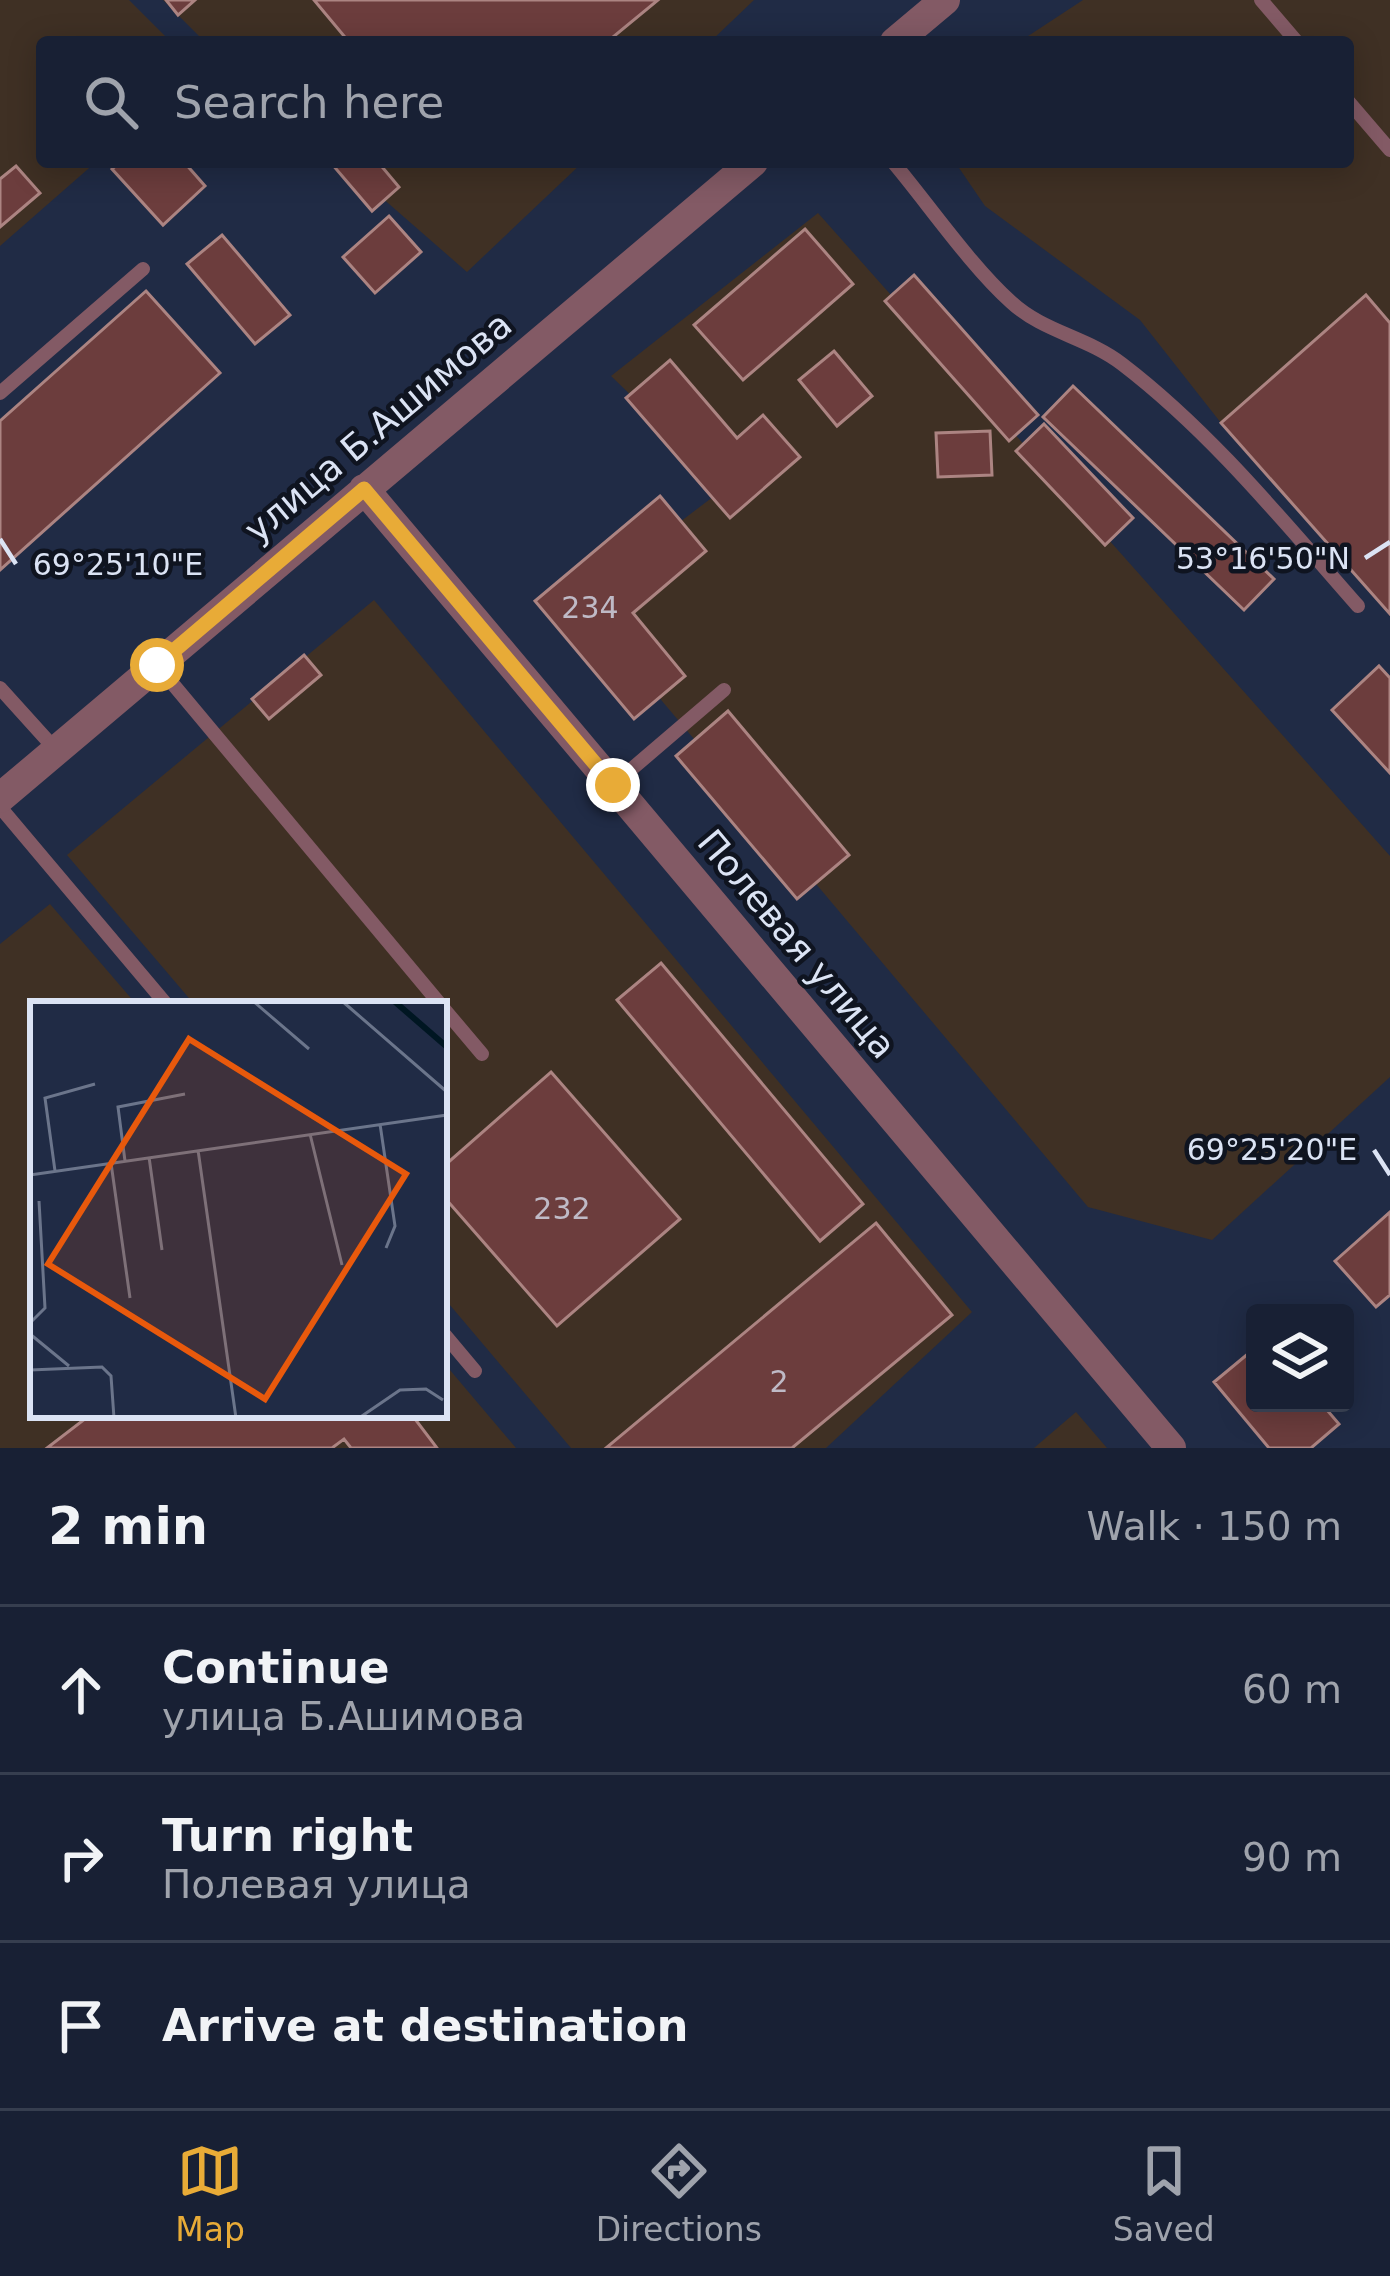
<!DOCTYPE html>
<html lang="en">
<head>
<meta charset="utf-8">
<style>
	body { margin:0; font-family:"DejaVu Sans",sans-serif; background:#21283c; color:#f1f3f6 }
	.controls { position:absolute; right:36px; bottom:36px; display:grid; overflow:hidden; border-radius:12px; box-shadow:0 6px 30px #0003 }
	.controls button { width:108px; height:108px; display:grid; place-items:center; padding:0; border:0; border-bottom:3px solid #363e4f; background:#182034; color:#f1f3f6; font:60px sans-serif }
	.stop { position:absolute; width:36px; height:36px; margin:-27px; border:9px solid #e8ab37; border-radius:50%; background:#fff }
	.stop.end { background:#e8ab37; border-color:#fff; box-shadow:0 3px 12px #0008 }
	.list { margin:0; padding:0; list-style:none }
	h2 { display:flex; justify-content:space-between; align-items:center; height:156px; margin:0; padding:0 48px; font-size:51px }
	h2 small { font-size:39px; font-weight:400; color:#9fa3ac }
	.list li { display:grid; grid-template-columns:78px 1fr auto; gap:36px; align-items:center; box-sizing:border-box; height:168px; padding:0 48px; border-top:3px solid #363e4f }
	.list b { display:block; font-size:45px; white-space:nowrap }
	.list p { margin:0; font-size:39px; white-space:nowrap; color:#9fa3ac }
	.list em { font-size:39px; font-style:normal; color:#9fa3ac }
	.icon { flex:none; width:66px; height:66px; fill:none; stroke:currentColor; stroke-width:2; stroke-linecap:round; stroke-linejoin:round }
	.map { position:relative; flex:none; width:1390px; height:1448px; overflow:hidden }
	.search { position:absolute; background:#182034; box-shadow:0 6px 30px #0003; left:36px; right:36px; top:36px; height:132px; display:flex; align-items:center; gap:30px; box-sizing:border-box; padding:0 42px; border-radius:12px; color:#9fa3ac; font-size:45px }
	.sheet { height:660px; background:#182034 }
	nav { display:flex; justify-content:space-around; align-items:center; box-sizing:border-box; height:168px; border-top:3px solid #363e4f; background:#182034; font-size:33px; color:#9fa3ac }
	nav a { display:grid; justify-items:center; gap:6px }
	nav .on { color:#e8ab37 }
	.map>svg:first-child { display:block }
	.industrial { fill:#3f3024 }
	.building { fill:#6c3d3d; stroke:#ac8482; stroke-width:3 }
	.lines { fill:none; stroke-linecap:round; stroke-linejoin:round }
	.service { stroke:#835a65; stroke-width:14 }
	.tertiary { stroke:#835a65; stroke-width:30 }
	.route { stroke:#e8ab37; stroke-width:15 }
	.ticks { fill:none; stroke:#dbe3f4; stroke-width:4.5 }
	.labels { text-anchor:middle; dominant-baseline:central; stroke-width:9; stroke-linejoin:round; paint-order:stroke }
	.number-label { font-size:30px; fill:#bfbac6 }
	.street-label { font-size:36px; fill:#dbe3f4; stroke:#0f1420 }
	.inset-river { fill:none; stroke:#001622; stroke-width:6 }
	.inset-road { fill:none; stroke:#6b758b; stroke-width:3 }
	.view { fill:#e8590c; fill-opacity:0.15; stroke:#e8590c; stroke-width:6 }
	.inset-edge { fill:none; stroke:#dbe3f4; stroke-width:6 }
	.ticks-label { font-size:30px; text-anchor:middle; fill:#dbe3f4; stroke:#0f1420; stroke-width:9; stroke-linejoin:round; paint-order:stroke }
</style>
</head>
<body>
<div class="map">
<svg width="1390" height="1448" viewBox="0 0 1390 1448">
	<rect width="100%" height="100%" fill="#202b45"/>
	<!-- industrial -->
	<path class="industrial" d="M0,0H129L171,42H42V162H96L0,246Z
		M163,0H754L710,42H205Z
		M1083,0H1390V614L1221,423L1140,320L985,206L955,162H1348V42H1019Z
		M341,162H583L467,272Z
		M818,213L1390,856V1077L1212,1240L1088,1207L577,600L726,487L611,376Z
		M374,600L972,1312L826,1448H571L444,1298V1004H194L67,855Z
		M50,904L136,1004H33V1415H444V1363L516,1448H0V944Z
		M1076,1412L1107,1448H1034Z"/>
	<!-- building -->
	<path class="building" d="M166,0H195L178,15Z
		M314,0H658L607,42H349Z
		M120,162H184L205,186L163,225L112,169Z
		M378,162L399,187L372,211L331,163Z
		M16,166L40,193L0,227V179Z
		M389,216L421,252L375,293L343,257Z
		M805,229L853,284L743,380L694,325Z
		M222,235L290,315L255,344L187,264Z
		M914,275L1038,415L1009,441L885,301Z
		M146,291L220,373L0,570V421Z
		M1366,295L1390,323V614L1221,423Z
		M834,351L872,396L837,426L799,380Z
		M670,360L737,438L763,415L800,457L730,518L626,398Z
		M1073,386L1274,579L1244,610L1043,417Z
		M1044,424L1133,518L1105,545L1016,451Z
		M990,431L992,475L938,477L936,433Z
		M660,496L706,551L633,613L685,676L634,719L535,601Z
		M304,655L321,675L269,719L252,699Z
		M1379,666L1390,678V773L1332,710Z
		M728,711L849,855L797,899L676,756Z
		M661,963L863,1204L820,1241L617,1000Z
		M551,1072L680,1219L557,1326L444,1197V1166Z
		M1390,1212V1295L1376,1307L1335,1261Z
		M876,1223L952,1315L792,1448H606Z
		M1255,1348V1403H1321L1339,1424L1311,1448H1269L1214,1382Z
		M90,1415H412L437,1448H351L344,1439L332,1448H47Z"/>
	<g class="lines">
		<!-- service -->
		<path class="service" d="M1261,0L1297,42
			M1348,101L1390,150
			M893,162C929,205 971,266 1011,302C1043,332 1087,337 1122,364C1211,432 1284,522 1358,606
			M0,393L143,269
			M157,665L440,1004
			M0,688L56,750
			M613,785L724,690
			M0,807L166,1004
			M444,1009L482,1054
			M444,1334L475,1371"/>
		<!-- tertiary -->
		<path class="tertiary" d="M895,42L945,0
			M364,489L1171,1448
			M0,798L753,162"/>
	</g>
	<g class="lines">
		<!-- route -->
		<path class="route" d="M157,665L364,489L613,785"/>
	</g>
	<!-- ticks -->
	<path class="ticks" d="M0,539L16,564M1365,558L1390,542M1374,1150L1390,1175"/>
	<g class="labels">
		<!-- number labels -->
		<g class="number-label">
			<text x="590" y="607">234</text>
			<text x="562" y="1208">232</text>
			<text x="779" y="1381">2</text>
		</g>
		<!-- street labels -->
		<g class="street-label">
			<text transform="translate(378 427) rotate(-40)">улица Б.Ашимова</text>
			<text transform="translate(797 944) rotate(50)">Полевая улица</text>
		</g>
	</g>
	<!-- overview -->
	<g transform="translate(30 1001)">
		<rect width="417" height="417" fill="#202b45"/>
		<path class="inset-river" d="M364,0L417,46"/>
		<path class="inset-road" d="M223,0L279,48M312,0L417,91M350,123L365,225L356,247M280,133L312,264M168,149L206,417M119,156L132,249M95,160L88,106L155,93M81,162L100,297M25,170L15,97L65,83M0,174L417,114M0,322L15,307L9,200M0,333L39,365M0,369L72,366L81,375L84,417M329,417L370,389L396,388L413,399"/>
		<path class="view" d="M159,38L376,173L235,398L18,263Z"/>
		<rect width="417" height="417" class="inset-edge"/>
	</g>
	<g class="ticks-label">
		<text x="1263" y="569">53°16'50"N</text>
		<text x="118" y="575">69°25'10"E</text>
		<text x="1272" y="1160">69°25'20"E</text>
	</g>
</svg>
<div class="controls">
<button><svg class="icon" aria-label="layers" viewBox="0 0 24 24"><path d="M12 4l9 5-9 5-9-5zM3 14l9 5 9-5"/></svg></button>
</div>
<div class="stop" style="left:157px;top:665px"></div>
<div class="stop end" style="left:613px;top:785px"></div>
<div class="search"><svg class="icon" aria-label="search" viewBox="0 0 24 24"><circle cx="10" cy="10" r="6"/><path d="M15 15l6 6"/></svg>Search here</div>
</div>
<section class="sheet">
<h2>2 min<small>Walk · 150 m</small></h2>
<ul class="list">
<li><svg class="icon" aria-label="ahead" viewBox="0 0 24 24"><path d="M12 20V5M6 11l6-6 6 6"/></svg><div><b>Continue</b><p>улица Б.Ашимова</p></div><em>60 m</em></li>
<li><svg class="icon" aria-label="right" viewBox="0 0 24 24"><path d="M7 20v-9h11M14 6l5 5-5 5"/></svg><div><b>Turn right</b><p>Полевая улица</p></div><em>90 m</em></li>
<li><svg class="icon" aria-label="arrive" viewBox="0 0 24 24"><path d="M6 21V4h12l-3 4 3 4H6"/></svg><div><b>Arrive at destination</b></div></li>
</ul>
</section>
<nav>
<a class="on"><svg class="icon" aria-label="map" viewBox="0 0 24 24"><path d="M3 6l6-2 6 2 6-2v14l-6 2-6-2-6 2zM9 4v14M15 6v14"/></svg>Map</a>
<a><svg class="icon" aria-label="directions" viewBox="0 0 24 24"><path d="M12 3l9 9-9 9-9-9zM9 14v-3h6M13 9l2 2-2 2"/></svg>Directions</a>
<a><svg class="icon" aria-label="saved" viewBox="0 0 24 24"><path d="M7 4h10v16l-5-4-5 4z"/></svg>Saved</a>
</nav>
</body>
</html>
